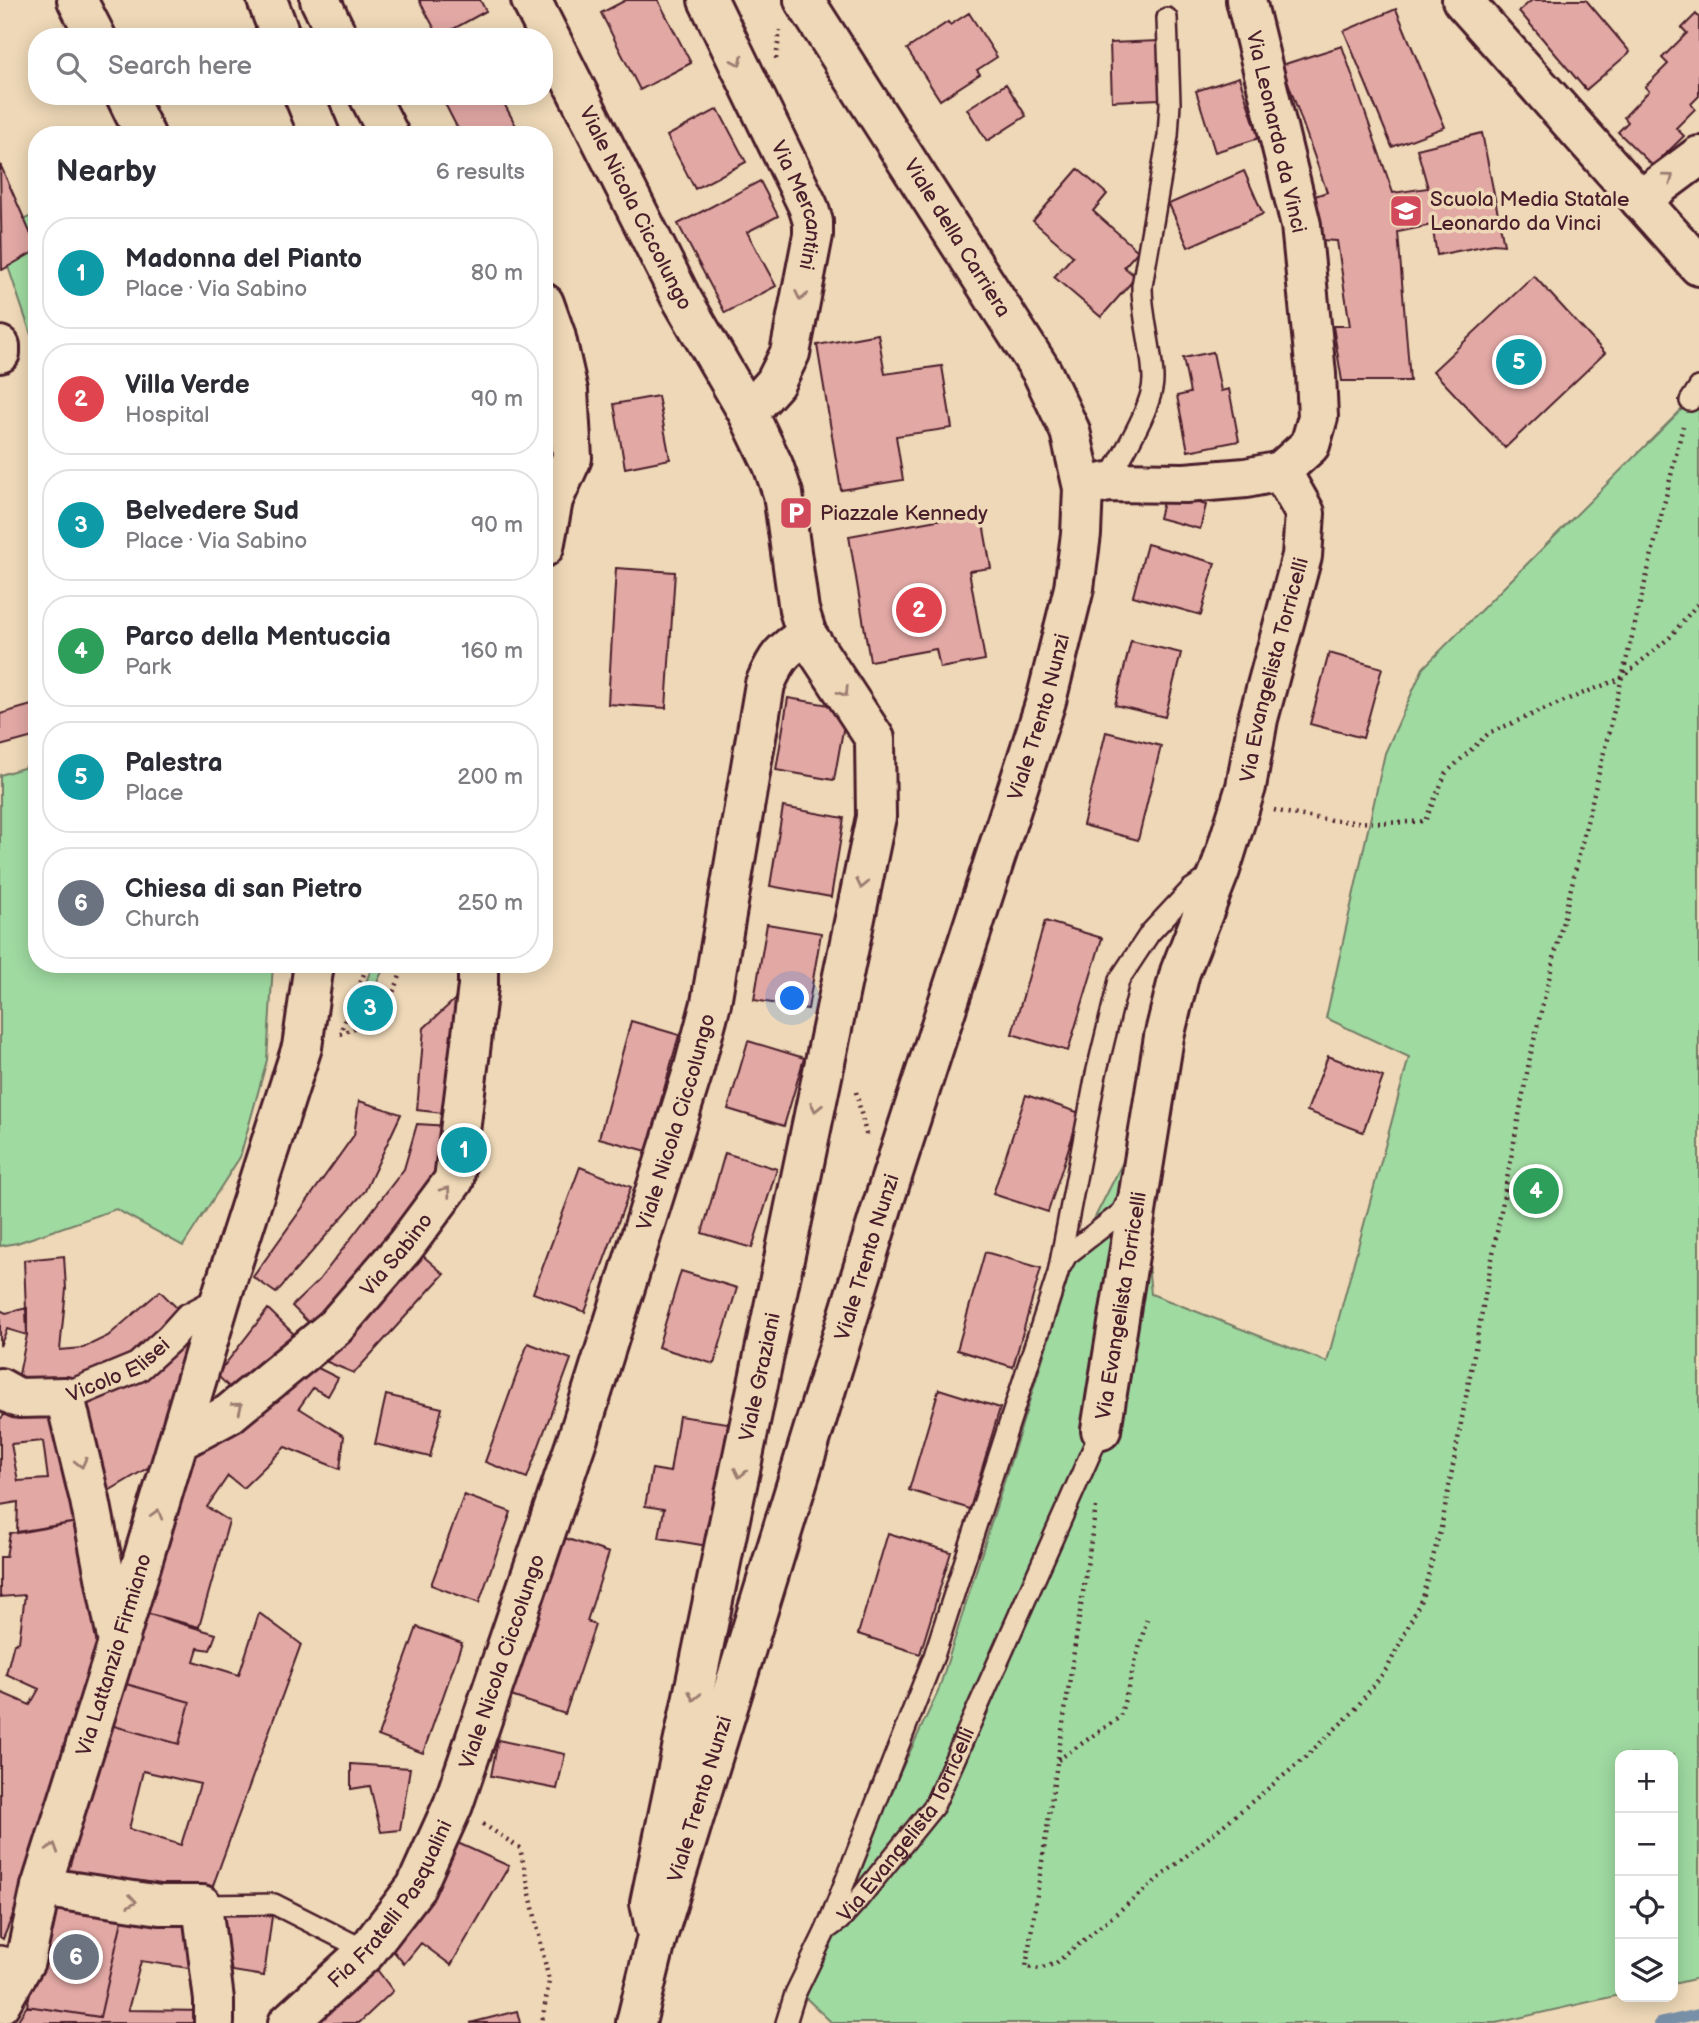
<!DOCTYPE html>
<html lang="en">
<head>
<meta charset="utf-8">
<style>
	body { margin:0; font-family:"Balsamiq Sans",sans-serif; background:#f7f7f7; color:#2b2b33 }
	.controls { position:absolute; right:21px; bottom:21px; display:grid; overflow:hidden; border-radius:14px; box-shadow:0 4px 18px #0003 }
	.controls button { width:63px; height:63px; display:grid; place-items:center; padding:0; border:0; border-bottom:2px solid #e1e1e2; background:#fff; color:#2b2b33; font:35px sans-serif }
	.you { position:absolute; left:793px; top:999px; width:24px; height:24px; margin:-18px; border:5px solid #fff; border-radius:50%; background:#1a73e8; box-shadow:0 0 0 10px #1a73e833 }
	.badge { display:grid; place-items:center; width:46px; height:46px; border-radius:50%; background:#0b8043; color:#fff; font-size:23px; font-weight:700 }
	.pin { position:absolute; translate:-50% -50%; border:4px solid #fff; box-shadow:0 2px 7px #0006 }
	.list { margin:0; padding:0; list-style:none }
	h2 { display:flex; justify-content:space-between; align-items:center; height:91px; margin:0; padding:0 28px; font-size:30px }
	h2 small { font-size:23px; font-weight:400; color:#7c7c81 }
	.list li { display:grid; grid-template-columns:46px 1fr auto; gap:21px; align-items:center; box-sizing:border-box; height:112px; margin:0 14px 14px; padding:0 14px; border:2px solid #e1e1e2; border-radius:28px }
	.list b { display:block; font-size:26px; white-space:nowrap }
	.list p { margin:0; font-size:23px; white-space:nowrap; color:#7c7c81 }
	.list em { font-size:23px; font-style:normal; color:#7c7c81 }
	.icon { flex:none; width:38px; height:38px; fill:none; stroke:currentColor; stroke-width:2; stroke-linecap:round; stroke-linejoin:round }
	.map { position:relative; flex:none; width:1699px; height:2023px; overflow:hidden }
	.search { position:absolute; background:#fff; box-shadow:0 4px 18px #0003; left:28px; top:28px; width:525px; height:77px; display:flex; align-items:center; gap:18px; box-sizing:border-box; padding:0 24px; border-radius:28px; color:#7c7c81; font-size:26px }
	.panel { position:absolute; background:#fff; box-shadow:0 4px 18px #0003; left:28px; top:126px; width:525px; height:847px; border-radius:28px }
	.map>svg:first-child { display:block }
	.green { fill:#9fdaa1; stroke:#747c66; stroke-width:2 }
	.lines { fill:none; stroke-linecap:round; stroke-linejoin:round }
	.stream { stroke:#7890a7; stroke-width:10 }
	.building { fill:#e2a8a4; stroke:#4a1f2b; stroke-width:2; fill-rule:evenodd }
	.service-casing { stroke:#4a1f2b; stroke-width:24 }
	.pedestrian-casing { stroke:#4a1f2b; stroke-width:33 }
	.minor-casing { stroke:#4a1f2b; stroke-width:44 }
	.secondary-casing { stroke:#4a1f2b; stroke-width:44 }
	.path { stroke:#4a1f2b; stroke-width:4.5; stroke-dasharray:2 5; stroke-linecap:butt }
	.service { stroke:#eed8b7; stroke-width:19 }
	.pedestrian { stroke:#eed8b7; stroke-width:28 }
	.minor { stroke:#eed8b7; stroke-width:38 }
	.secondary { stroke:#eed8b7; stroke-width:38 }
	.oneway { stroke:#9c7c71 }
	.labels { text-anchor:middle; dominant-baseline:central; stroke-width:7; stroke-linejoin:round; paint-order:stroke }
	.street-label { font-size:21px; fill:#4a1f2b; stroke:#eed8b7 }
	.poi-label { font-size:21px; fill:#4a1f2b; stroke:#eed8b7; text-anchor:start }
</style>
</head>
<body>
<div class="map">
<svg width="1699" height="2023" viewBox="0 0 1699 2023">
	<rect width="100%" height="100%" fill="#eed8b7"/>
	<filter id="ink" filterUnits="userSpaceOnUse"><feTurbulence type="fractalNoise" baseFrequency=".0143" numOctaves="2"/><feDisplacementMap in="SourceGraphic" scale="14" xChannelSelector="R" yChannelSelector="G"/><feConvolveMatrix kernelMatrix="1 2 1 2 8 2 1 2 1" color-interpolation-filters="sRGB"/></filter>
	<g filter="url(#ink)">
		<!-- green -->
		<path class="green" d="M37,213V352L0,243V232Z
			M1699,398V1978L1673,1984V1755H1620V1995L1496,2023H832L806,1998L826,1930L938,1692L1074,1259L1135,1138L1151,1294L1327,1362L1409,1057L1326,1018L1385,753L1423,668L1690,401Z
			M37,761V964H273L267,1060L240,1157L183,1246L116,1209L17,1243L0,1246V775L23,768Z
			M373,964H386L370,996L376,1002L351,1021Z"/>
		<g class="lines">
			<!-- stream -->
			<path class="stream" d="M1659,2023L1699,2014"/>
		</g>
		<!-- building -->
		<path class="building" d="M419,0H480L486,11L439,37Z
			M626,0H658L691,63L640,90L601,13Z
			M1532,0H1586L1630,52L1586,90L1519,11Z
			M1396,9L1445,127L1392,147L1344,31Z
			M969,13L997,57L977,70L980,74L940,100L907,49L948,22L950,25Z
			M1696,14L1699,18V96L1691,104L1695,109L1676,128L1684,136L1653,166L1618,132L1628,122L1624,117L1649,91L1645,87L1668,64L1662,58L1687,33L1682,28Z
			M1159,41L1161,99L1112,101L1110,43Z
			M1342,46L1393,193L1428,188L1417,149L1482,133L1504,245L1493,244L1437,255L1432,225L1398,232L1410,381H1342L1333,326H1350L1337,241L1321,240L1312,197L1327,192L1282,65Z
			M1239,77L1259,138L1215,152L1196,91Z
			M1006,84L1026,116L987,141L967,109Z
			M441,96H500L521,135H461Z
			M718,109L746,162L695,189L667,136Z
			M0,164L37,248V250L2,270Z
			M1078,169L1107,194L1093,211L1138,251L1124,267L1136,277L1101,317L1054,277L1073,256L1033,221Z
			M1244,171L1263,214L1188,247L1169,204Z
			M760,181L778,216L747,232L776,286L725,313L678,224Z
			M1534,276L1605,353L1505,448L1433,371Z
			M878,334L885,374L942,366L952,428L896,436L903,480L841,490L817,345Z
			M1213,352L1221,391L1229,389L1239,441L1188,451L1177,396L1190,393L1183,358Z
			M658,396L670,459L625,468L614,404Z
			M1165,494L1206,505L1200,529L1159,518Z
			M981,512L991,568L969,571L985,660L940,668L936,649L870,661L849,536Z
			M1147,544L1215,563L1201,615L1133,596Z
			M616,568L675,572L666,708L608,704Z
			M1131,641L1181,653L1165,717L1115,705Z
			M1329,653L1382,668L1363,738L1310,724Z
			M788,698L847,708L834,780L776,770Z
			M35,704L37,736L0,746V714Z
			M1106,732L1161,746L1138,840L1083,825Z
			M783,807L844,818L831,897L770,886Z
			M1045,921L1102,938L1068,1051L1012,1034Z
			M767,924L821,933L808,1009L754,1000Z
			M465,990L451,1114L417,1110L424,1028Z
			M631,1021L679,1035L647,1151L599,1138Z
			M748,1041L804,1058L784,1126L728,1109Z
			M1328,1056L1383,1077L1363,1132L1307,1111Z
			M1026,1095L1080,1113L1048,1212L993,1194Z
			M359,1101L401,1114L365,1191L276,1293L253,1277L354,1135Z
			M417,1124L449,1126L437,1179L317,1331L292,1306L319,1280L404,1169Z
			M725,1153L777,1169L752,1248L702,1233Z
			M580,1167L631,1187L585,1312L533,1293Z
			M415,1249L444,1274L354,1373L320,1359Z
			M985,1252L1041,1268L1013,1367L957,1350Z
			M64,1256L66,1289L60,1350L83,1348L108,1336L160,1291L182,1313L120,1370L56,1388L17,1384L27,1335L24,1260Z
			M681,1271L737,1288L714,1364L658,1347Z
			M27,1308V1335L7,1329L0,1346V1310L6,1313Z
			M268,1309L303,1343L240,1398L217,1375Z
			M175,1339L189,1349L154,1464L100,1496L77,1399Z
			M528,1343L571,1359L527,1478L485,1462Z
			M308,1363L338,1378L328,1396L313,1388L299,1408L344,1436L340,1469L285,1447L243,1488L228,1476L207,1507L229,1521L199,1627L142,1612L190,1450Z
			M939,1389L1000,1408L970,1509L909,1490Z
			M386,1395L442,1408L430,1457L375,1444Z
			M14,1406L53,1416L89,1520L17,1533L18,1502L0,1505V1419ZM43,1441L48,1479L18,1481L11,1444Z
			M679,1416L728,1423L708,1546L659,1538L664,1509L645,1506L652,1469L670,1472Z
			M464,1495L511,1512L479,1603L431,1585Z
			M89,1520L100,1634L97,1673L52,1821L3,1939L0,1937V1692L30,1705L39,1689L6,1674L14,1643L19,1642L25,1595L0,1597V1557H6L10,1533Z
			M888,1533L951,1552L920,1654L858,1634Z
			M559,1536L609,1553L587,1621L595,1625L565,1714L511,1696L533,1632L528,1630Z
			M142,1612L216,1634L210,1650L198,1648L194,1661L239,1675L259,1613L301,1644L211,1891L62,1874L107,1724L179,1744L190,1702L119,1682ZM143,1771L200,1784L181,1845L129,1829Z
			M417,1627L462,1643L423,1753L378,1736Z
			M119,1682L190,1702L179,1744L107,1724Z
			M498,1740L565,1754L557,1789L491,1776Z
			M351,1764L410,1768L400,1830L381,1832L370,1786L351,1789Z
			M451,1840L509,1866L451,1965L421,1943L404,1964L386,1942Z
			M53,1896L125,1907L100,2017L27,2006Z
			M125,1907L198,1922L203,1970L141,1961L128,2010L208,2011L207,2023H16L27,2006L100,2017Z
			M215,1910L272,1916L264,1976L214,1968Z
			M372,1963L393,1991L359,2023H299Z
			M517,2011L520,2023H470Z"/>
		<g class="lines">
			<defs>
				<g id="service">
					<path d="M1690,401L1699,387"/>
					<path d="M1108,482C1121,456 1154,406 1153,378C1152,347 1142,318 1142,286L1168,136L1170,103L1167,18"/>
					<path d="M1061,1266L1067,1255L1122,1212L1129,1197"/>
					<path d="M202,1905L274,1904L367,1951"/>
					<path d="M826,1930L934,1656L1058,1273L1096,1074L1119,980L1150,933L1191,889L1213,874"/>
					<path d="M0,1956L25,1961"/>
					<path id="s1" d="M786,2023L795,1994L826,1930L840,1920L857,1901L934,1806L1101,1430"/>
				</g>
				<g id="pedestrian">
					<path id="s2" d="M65,1397L138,1367L170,1338L188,1318L220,1301"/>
				</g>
				<g id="minor">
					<path d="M77,0L96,37"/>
					<path d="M267,0L281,37"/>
					<path d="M320,0L338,37"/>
					<path id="s3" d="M531,0L680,296L748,413L773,465L783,494L799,610L807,635L875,739L876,817L650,1903L655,1927"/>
					<path id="s4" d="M708,0L808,206L813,222V235L790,353L775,383L748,413"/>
					<path d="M1462,0L1699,266"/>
					<path d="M126,96L145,135"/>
					<path d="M304,96L320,135"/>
					<path d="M369,96L389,135"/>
					<path d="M1640,200L1699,156"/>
					<path d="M544,303L555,334L568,391L572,458L553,500L544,547"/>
					<path d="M0,346V353"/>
					<path d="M1083,488L1108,482L1185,483L1246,478L1281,471L1310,445L1318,417L1316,374L1301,225L1246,0"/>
					<path d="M0,1388L18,1398L65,1397L90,1500L117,1638"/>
					<path id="s5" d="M1101,1430L1164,1037L1180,972L1220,870L1246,787L1258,719L1302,556L1305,513L1281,471"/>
					<path id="s6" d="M179,1441L229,1414L335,1327L405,1246L454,1180L478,986V964"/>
					<path d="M41,1887L160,1905H202L214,2000V2023"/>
					<path id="s7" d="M0,2004L25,1961L41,1887L118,1643L220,1301L302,1047L314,964"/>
					<path id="s8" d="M288,2023L367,1951L416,1887L453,1805L578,1437L693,1071L711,1003L765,684C777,657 782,650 807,635"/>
				</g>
				<g id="secondary">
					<path id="s9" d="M636,2023L657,1937L883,1204L1046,701L1074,588L1081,534L1083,488L1070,431L1042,372L804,0"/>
				</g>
			</defs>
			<!-- service casing -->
			<use href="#service" class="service-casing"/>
			<!-- pedestrian casing -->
			<use href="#pedestrian" class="pedestrian-casing"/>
			<!-- minor casing -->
			<use href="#minor" class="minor-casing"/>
			<!-- secondary casing -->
			<use href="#secondary" class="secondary-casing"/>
			<!-- path -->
			<path class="path" d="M776,59L780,30
				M1274,810C1324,822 1374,825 1425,821L1446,773L1489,733L1571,698L1620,679L1670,637L1699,602
				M342,1028L368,964
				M340,1034C376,1021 395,1001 403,964
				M856,1092L867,1138
				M1096,1507L1026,1967L1040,1969L1056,1963L1299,1763L1353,1712L1388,1667L1422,1598L1442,1524L1530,1057L1683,426
				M1058,1760L1120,1717L1147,1619
				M483,1824L520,1848L549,1981L542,2023"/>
			<!-- service -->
			<use href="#service" class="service"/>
			<!-- pedestrian -->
			<use href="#pedestrian" class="pedestrian"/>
			<!-- minor -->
			<use href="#minor" class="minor"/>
			<!-- secondary -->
			<use href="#secondary" class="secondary"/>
		</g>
		<!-- one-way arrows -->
		<defs><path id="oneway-chevron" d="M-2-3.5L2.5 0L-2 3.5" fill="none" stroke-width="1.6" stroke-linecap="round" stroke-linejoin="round" transform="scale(1.75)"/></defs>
		<g class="oneway">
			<use href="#oneway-chevron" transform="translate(738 61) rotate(64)"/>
			<use href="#oneway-chevron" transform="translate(1669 178) rotate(-37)"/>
			<use href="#oneway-chevron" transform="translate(801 296) rotate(101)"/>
			<use href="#oneway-chevron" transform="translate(844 692) rotate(57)"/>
			<use href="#oneway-chevron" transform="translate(862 884) rotate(102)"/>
			<use href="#oneway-chevron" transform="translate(816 1107) rotate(102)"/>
			<use href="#oneway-chevron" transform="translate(446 1191) rotate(-53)"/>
			<use href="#oneway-chevron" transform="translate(238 1407) rotate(-39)"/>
			<use href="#oneway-chevron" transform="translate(81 1463) rotate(76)"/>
			<use href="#oneway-chevron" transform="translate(740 1473) rotate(102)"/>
			<use href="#oneway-chevron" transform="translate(157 1514) rotate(-73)"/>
			<use href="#oneway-chevron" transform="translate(694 1696) rotate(102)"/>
			<use href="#oneway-chevron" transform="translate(53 1848) rotate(-72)"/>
			<use href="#oneway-chevron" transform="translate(132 1901) rotate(8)"/>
		</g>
	</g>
	<!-- icons -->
	<defs>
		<symbol id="school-square" viewBox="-11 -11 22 22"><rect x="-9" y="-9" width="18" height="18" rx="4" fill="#d1495b" stroke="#eed8b7"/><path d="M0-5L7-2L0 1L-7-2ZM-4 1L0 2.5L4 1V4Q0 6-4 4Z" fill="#fff"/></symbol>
		<symbol id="parking-square" viewBox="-11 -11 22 22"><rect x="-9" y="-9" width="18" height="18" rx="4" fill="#d1495b" stroke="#eed8b7"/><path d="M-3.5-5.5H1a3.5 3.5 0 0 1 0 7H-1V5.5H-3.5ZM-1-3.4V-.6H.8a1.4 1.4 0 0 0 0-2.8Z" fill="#fff"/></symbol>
	</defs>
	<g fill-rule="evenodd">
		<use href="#school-square" x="1387" y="192" width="38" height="38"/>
		<use href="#parking-square" x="777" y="494" width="38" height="38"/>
	</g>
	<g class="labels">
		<!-- street labels -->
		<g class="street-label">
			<text transform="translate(1276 132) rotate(77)">Via Leonardo da Vinci</text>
			<text stroke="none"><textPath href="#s4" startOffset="226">Via Mercantini</textPath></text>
			<text stroke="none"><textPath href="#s3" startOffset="233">Viale Nicola Ciccolungo</textPath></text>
			<text transform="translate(957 238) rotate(58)">Viale della Carriera</text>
			<text stroke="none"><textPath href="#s5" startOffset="782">Via Evangelista Torricelli</textPath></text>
			<text stroke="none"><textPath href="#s9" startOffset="1367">Viale Trento Nunzi</textPath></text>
			<text stroke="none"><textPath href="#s8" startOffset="996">Viale Nicola Ciccolungo</textPath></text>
			<text stroke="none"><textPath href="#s6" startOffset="289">Via Sabino</textPath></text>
			<text stroke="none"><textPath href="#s9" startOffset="800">Viale Trento Nunzi</textPath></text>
			<text stroke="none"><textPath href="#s5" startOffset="126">Via Evangelista Torricelli</textPath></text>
			<text stroke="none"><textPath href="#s2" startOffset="60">Vicolo Elisei</textPath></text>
			<text transform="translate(760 1377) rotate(-78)">Viale Graziani</text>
			<text stroke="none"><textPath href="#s7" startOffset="369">Via Lattanzio Firmiano</textPath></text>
			<text stroke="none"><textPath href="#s8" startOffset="429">Viale Nicola Ciccolungo</textPath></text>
			<text stroke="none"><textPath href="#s9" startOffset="233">Viale Trento Nunzi</textPath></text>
			<text stroke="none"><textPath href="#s1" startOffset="236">Via Evangelista Torricelli</textPath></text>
			<text stroke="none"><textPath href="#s8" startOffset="159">Fia Fratelli Pasqualini</textPath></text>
		</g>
		<!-- poi labels -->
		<g class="poi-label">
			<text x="1430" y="199">Scuola Media Statale<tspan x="1430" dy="24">Leonardo da Vinci</tspan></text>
			<text x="820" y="513">Piazzale Kennedy</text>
		</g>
	</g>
</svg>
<div class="controls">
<button>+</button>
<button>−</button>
<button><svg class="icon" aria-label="locate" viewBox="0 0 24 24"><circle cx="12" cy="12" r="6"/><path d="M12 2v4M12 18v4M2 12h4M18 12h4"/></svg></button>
<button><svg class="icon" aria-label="layers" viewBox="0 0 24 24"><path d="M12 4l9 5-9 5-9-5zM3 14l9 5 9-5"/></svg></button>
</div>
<div class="you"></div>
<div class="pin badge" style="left:464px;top:1150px;background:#0f9aa8">1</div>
<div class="pin badge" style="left:919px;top:610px;background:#e0444e">2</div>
<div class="pin badge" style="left:370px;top:1008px;background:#0f9aa8">3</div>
<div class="pin badge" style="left:1536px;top:1191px;background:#2e9e5b">4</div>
<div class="pin badge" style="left:1519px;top:362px;background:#0f9aa8">5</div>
<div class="pin badge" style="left:76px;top:1957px;background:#6b7280">6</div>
<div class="search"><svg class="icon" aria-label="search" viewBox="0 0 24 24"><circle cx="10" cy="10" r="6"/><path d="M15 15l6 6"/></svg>Search here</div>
<section class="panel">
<h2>Nearby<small>6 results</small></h2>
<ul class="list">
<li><span class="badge" style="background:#0f9aa8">1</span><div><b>Madonna del Pianto</b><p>Place · Via Sabino</p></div><em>80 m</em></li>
<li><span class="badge" style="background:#e0444e">2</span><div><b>Villa Verde</b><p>Hospital</p></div><em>90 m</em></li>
<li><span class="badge" style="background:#0f9aa8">3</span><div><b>Belvedere Sud</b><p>Place · Via Sabino</p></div><em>90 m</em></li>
<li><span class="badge" style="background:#2e9e5b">4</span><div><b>Parco della Mentuccia</b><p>Park</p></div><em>160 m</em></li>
<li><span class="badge" style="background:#0f9aa8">5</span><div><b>Palestra</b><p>Place</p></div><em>200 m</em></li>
<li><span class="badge" style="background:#6b7280">6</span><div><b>Chiesa di san Pietro</b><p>Church</p></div><em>250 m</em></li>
</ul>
</section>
</div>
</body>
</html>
